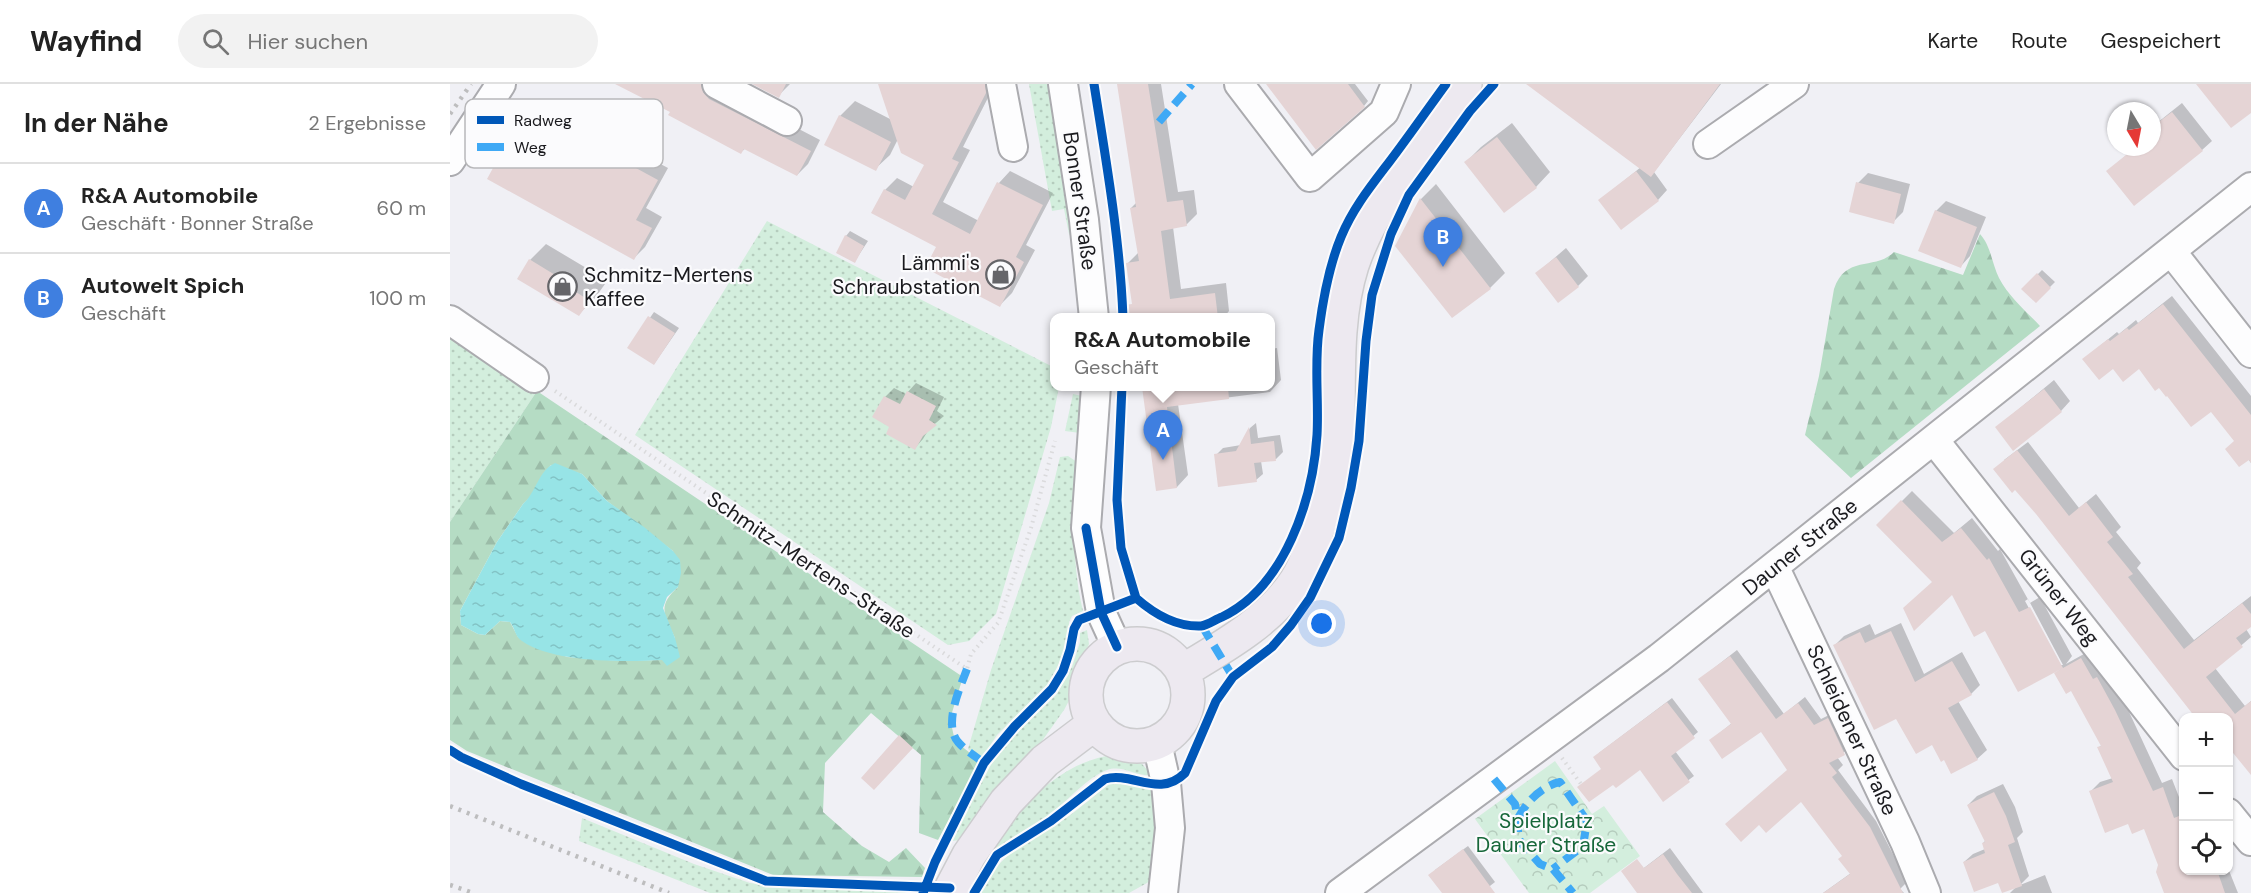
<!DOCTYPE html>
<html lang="de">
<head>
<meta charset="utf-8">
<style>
	body { margin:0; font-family:"DM Sans",sans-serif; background:#f2f2f2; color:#222 }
	.controls { position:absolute; right:18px; bottom:18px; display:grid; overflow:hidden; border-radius:12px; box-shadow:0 2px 4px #0004 }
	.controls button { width:54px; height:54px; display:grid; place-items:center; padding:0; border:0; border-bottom:2px solid #e0e0e0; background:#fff; color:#222; font:30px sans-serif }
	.compass { position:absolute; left:1657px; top:18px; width:54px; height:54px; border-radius:50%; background:#fff; box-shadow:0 2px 4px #0004; rotate:170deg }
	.you { position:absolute; left:872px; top:540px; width:21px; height:21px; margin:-15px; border:4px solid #fff; border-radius:50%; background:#1a73e8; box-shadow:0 0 0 9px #1a73e833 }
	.badge { display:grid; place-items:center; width:39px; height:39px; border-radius:50%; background:#2563eb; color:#fff; font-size:20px; font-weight:700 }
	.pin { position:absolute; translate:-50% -50px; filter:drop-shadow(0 2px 3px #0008) }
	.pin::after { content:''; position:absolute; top:32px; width:21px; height:18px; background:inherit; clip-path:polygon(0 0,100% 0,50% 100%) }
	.popup { position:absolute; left:600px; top:229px; width:225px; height:78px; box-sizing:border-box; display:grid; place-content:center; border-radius:12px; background:#fff; filter:drop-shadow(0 2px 4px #0005); font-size:20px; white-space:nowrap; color:#767676 }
	.popup b { font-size:22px; color:#222 }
	.popup::after { content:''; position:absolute; left:50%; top:100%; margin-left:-12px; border:12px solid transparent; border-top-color:#fff }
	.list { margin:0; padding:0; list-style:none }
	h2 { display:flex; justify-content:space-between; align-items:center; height:78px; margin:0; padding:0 24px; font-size:26px }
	h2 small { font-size:20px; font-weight:400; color:#767676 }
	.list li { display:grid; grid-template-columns:39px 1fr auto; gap:18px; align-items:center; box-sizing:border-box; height:90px; padding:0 24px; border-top:2px solid #e0e0e0 }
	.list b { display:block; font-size:22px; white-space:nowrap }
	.list p { margin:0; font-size:20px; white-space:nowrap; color:#767676 }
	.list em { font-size:20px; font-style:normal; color:#767676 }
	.icon { flex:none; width:33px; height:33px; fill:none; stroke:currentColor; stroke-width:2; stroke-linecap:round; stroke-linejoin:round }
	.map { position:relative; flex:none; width:1801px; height:809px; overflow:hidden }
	header { display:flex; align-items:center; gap:36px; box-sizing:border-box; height:84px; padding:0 30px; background:#fff; border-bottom:2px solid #e0e0e0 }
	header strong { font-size:28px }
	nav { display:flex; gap:33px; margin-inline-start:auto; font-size:21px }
	.search { width:420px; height:54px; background:#f2f2f2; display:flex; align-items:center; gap:15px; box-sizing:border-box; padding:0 21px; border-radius:33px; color:#767676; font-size:22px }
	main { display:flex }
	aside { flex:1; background:#fff }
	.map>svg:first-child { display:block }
	.grass { fill:url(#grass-dots) }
	.forest { fill:url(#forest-firs); fill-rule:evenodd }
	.park { fill:url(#park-crowns) }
	.water { fill:url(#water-ripples) }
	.shadow { fill:#0003; fill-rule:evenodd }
	.building { fill:#e5d4d5 }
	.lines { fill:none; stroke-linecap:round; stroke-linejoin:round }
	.minor-casing { stroke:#ababaf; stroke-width:32 }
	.major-casing { stroke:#ccccce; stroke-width:36 }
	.path { stroke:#dadadc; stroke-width:4; stroke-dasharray:1.5 4.5; stroke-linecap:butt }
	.minor { stroke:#fdfdfe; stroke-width:28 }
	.major { stroke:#ede9f0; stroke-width:33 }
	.rail { stroke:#bdbdbe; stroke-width:4.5; stroke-dasharray:3 6; stroke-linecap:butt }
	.quiet { stroke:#3fa9f5; stroke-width:8; stroke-dasharray:15 8; stroke-linecap:butt }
	.cycleway-casing { stroke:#fbfbfd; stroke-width:13 }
	.cycleway { stroke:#0057b8; stroke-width:9 }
	.labels { text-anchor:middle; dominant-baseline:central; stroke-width:4.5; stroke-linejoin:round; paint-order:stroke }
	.street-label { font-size:21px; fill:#1a1a1e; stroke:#fbfbfd }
	.poi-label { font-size:21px; fill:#1a1a1e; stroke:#fbfbfd; text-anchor:end }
	.park-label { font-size:21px; fill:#17673a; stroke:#fbfbfd }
	.key { fill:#fbfbfd; stroke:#b8b8ba; stroke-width:1.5 }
	.key-label { font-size:16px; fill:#1a1a1e }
</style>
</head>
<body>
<header>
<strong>Wayfind</strong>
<div class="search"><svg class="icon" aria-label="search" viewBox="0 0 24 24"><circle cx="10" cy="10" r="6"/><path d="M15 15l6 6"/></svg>Hier suchen</div>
<nav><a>Karte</a><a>Route</a><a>Gespeichert</a></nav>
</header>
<main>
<aside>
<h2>In der Nähe<small>2 Ergebnisse</small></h2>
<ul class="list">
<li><span class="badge" style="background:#3f7fe0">A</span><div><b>R&amp;A Automobile</b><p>Geschäft · Bonner Straße</p></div><em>60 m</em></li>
<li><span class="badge" style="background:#3f7fe0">B</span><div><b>Autowelt Spich</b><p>Geschäft</p></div><em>100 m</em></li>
</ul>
</aside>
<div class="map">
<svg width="1801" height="809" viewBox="0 0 1801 809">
	<defs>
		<pattern id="grass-dots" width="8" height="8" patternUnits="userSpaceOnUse" patternTransform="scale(1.5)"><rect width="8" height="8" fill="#d3eedd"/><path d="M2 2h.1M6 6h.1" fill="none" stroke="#b5ccbd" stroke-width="1.8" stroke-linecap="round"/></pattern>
		<pattern id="forest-firs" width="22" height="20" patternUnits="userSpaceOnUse" patternTransform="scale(1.5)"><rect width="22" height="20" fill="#b5dcc4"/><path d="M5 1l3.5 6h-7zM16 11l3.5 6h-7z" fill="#9bbca8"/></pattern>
		<pattern id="park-crowns" width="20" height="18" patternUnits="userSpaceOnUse" patternTransform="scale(1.5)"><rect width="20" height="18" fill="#d3eedd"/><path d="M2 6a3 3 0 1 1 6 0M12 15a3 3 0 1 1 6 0" fill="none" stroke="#b5ccbd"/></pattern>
		<pattern id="water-ripples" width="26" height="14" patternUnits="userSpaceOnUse" patternTransform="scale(1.5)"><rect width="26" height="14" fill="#97e4e6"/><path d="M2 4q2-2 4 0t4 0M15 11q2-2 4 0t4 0" fill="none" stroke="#82c3c5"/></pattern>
	</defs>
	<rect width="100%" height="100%" fill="#f0f0f5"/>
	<!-- grass -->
	<path class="grass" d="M579,0H600L610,54L622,154L619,150L614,125L602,127Z
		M317,137L605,284V302L609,303L601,343L546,530L519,557L498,561L185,351Z
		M0,249L87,307L0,438Z
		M623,310L632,312L630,349L615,347Z
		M618,372L627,378C624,428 621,477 633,527L622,532L619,538V548L612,574L598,600L547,651L531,675L518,665L541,586L599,419L610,373Z
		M637,546L639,560L624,593L622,611L614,626L592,657L541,710L511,756L501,757L547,669L606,611L622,583L630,558V549Z
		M665,671L692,680L702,691C687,693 672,680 657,686C638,693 618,716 602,729C580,745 556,754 537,774C561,728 612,675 665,671Z
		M663,697C679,698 692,706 708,706L704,795L679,809H530C550,766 580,759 616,734C632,723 647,709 663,697Z
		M132,734L244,780L300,799L346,805L453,806L456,809H260L129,757Z"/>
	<!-- forest -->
	<path class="forest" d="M1530,150C1541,162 1542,180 1549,194C1559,213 1576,227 1590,242L1401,394L1355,351L1369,292L1384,205C1396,170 1425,187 1444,168L1513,191Z
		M87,307L513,593L500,635L505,657L530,677L488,756L469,749L471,671L421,629L375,679L373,728L412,762L439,778L456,764L475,784L472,793L323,791L17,667L0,656V438ZM101,381L132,390L157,417L223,467L228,503C207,522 214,530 225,554L212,576L171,577L117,573L68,553L60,538L50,537L35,551L28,550L11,541L10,527L47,458L73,420C85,411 90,393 101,381Z"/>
	<!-- park -->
	<path class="park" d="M1105,677L1142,730L1154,722L1190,772L1140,809H1079L1025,735Z"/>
	<!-- water -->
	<path class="water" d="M105,379L132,390L157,417L194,443L223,467L230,476L231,489L228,503L217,513L213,524L225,554L230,573L217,582L212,576C174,578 103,579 72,557C65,553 65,544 60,538L50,537L35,551L28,550L11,541L10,527L47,458L73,420C86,409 88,387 105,379Z"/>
	<!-- shadow -->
	<path class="shadow" d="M168,0H266L270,4L370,56L358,80L347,91L296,64L291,68L222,28Z
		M306,0H340L328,12Z
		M430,0H545L513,63L520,66L493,118L529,137L549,99L560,87L603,109L576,161L585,166L562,209L550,221L488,162L435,106L447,94L464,103L476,80L448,55L440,71L425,85L390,32L405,17L442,36Z
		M668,0H711L728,108L744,106L747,130L736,141L723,143L731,205L776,199L779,227L773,234H685L678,179L689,168L681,124L687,118Z
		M818,0H905L918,17L914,22Z
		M1085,0H1271L1204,88L1217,106L1208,116H1150L1191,83Z
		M1732,19L1762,57L1752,66L1658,87L1686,63H1702V43Z
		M128,36L218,84L196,124L212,133L195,163L184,174L56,63L67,52L104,72L117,47Z
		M1062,39L1100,88L1086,103L1016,78L1031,63Z
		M1418,89L1460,100L1453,128L1443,138L1408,99Z
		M986,100L1055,189L1040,204L1002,232L947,162L971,115Z
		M1496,117L1536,133L1520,172L1511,182L1486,127Z
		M400,147L418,157L405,177L396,152Z
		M96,160L143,188L141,191L155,200L145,214L129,230L80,176Z
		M1116,164L1138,192L1128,202L1087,189Z
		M1592,186L1605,198L1586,217L1573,205Z
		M1722,212L1801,312V379L1762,326L1717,310L1689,283H1663L1634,275L1667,248L1669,250L1686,236L1688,239Z
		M204,228L229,244L204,280L179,264Z
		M827,264L831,296L820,308L728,320L738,391L727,403L707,405L694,302H821V265Z
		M1604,296L1620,317L1611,327L1547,343Z
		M466,299L494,313L487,327L494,332L479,345L473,355L465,364L441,342L424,333L435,313L444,304L456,310Z
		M806,339L808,354L830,351L833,368L826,375L811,377L813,390L806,396L766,371L773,364L791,361L800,344Z
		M1578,358L1629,424L1646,410L1671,443L1666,448L1691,479L1687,484L1744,556L1801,512V541L1796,545L1801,553L1765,584L1795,622L1801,617V689L1778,661V634H1747L1587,429L1554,376Z
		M1462,407L1504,449L1522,434L1548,467L1550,465L1580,519L1590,513L1622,572L1616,580L1641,566L1674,617L1712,699L1722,695L1734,726V786H1778V784L1788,809H1715L1710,781L1695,743L1679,738L1640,708L1650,698L1663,694L1649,663L1652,661L1622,605L1606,589L1612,584L1535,545L1503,509L1483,498L1428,441ZM1578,515L1613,581H1610L1575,517Z
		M1451,539L1474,590L1512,568L1530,601L1521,610L1508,617L1537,666L1527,675L1494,674L1482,659L1447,633L1385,561L1394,552L1420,540L1425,551Z
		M1287,566L1334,630L1355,613L1371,635L1385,628L1401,663L1387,673L1393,681L1388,686L1426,737L1457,798L1450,805L1454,809H1373L1401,789L1394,772L1312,646L1261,656L1282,639L1250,595Z
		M1222,614L1248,648L1225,667L1244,692L1213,715L1190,684H1153L1149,669Z
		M455,648L466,658L424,704L413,693Z
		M1553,700L1565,723L1573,748L1567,754L1579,792L1570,801L1595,791L1602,809H1560L1568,801L1549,797L1514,778L1523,770L1535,765L1533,759L1536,756L1518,721L1527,712Z
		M1018,762L1045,798L1031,809H994L985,786Z
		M1220,764L1253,809H1194L1190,787Z"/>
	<!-- building -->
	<path class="building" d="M165,0H251L253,8L259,15L361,67L347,92L294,65L291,70L218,31L220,28Z
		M302,0H336L329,14Z
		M428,0H535L536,9L502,75L509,78L482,130L520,150L547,98L593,121L566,173L574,178L550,223L475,184L486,163L421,129L434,105L455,116L474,81L451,69Z
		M667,0H698L717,118L733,116L737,142L711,147L720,215L765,209L768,234H675L674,221L682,220L676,179L689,177L680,124L686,123Z
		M816,0H898L915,23L866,66Z
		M1076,0H1270L1201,93Z
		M1746,0H1801V29L1781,44Z
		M1722,28L1753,67L1684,122L1656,87L1686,63H1702V43Z
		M389,31L441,58L426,87L374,61Z
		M116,46L208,96L186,136L202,144L184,176L37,95L55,62L95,84Z
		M1047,53L1087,104L1054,129L1014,78Z
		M1186,87L1209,117L1171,146L1148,116Z
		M1406,98L1451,110L1444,140L1399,128Z
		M970,114L1041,205L1002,234L945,162Z
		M1485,126L1527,143L1511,184L1468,167Z
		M395,151L414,162L405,179L386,169Z
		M1106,173L1129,203L1108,219L1085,189Z
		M79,175L128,205L126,208L140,217L129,232L67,195Z
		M1587,189L1601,204L1586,219L1571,205Z
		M1713,220L1801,331V379L1799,376L1789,383L1775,365L1784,357L1761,328L1741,343L1717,312L1716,313L1709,304L1705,307L1689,285L1673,298L1663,285L1649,296L1632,275L1658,255L1660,257L1677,244L1679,246Z
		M198,232L225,249L204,281L177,264Z
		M692,303H778L779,315L717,323L727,404L706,407Z
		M1594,305L1612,328L1563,367L1545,343Z
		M457,307L486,322L479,336L487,341L473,352L465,366L436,350L439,343L422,333L434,312L450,320Z
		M799,343L801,360L824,357L826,377L804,379L807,398L768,403L764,370L786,367Z
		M1567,366L1619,432L1636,418L1663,453L1657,458L1683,490L1678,493L1734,565L1792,519L1801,530V543L1786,554L1793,563L1756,593L1785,630L1801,617V691L1779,664V635L1780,633H1745L1586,430L1565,406L1562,409L1543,385Z
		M1451,416L1492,458L1511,444L1537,476L1539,474L1569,528L1580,523L1613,584L1568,608L1535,547L1524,553L1502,511L1464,547L1453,524L1482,498L1426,441Z
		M1441,547L1465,598L1502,577L1522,611L1498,624L1528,676L1501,690L1494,676L1491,678L1482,661L1466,670L1446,635L1424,646L1383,561L1410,548L1415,559Z
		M1280,572L1326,635L1348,619L1364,641L1378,634L1395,671L1379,679L1387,689L1382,693L1420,743L1453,809H1373L1400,790L1388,775L1392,772L1351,718L1316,749L1309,741L1291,758L1275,740L1337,686L1311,648L1272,675L1259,656L1281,640L1248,595Z
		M1631,574L1643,595L1647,593L1665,626L1703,707L1713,703L1724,734L1734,730V786H1767L1775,809H1714L1706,788L1708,781L1694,745L1682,750L1678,740L1655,749L1639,707L1663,698L1647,663L1651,662L1621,607L1616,610L1604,589Z
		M1217,618L1245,654L1221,672L1240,698L1213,718L1190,686L1166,704L1163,701L1139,718L1127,703L1151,685L1143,673Z
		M449,651L463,664L424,706L411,694Z
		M1544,708L1556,732L1565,758L1558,761L1572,802L1552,809L1548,799L1524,808L1513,778L1535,769L1532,759L1535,758L1517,721Z
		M1013,765L1045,809H992L978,791Z
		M1213,770L1227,790L1242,809H1187L1171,787L1187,775L1194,784Z"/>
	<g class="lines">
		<defs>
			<path id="minor" d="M267,0L337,37
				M551,0L563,63
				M613,0L634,136L644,234
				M789,0L860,93L934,28L946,0
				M1258,60L1344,0
				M0,77L51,0
				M1721,167L1801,269
				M0,236L84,294
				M646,302L636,444L651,528L667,563
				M1484,356L1734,672
				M1325,484L1455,758L1476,809
				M707,659L716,699L720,744L713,809
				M1778,729L1801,757
				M890,809L1209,574L1801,103"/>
			<path id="major" d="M636 611a51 51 0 1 1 102 0a51 51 0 1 1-102 0Z
				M733,587C773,563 820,537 846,497C858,478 865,455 871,433C880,405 887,378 888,349C889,294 885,234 902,181C923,118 976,54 1015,0
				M499,809L519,771L556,718L595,677L644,640"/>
		</defs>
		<!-- minor casing -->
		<use href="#minor" class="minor-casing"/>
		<!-- major casing -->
		<use href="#major" class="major-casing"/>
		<!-- path -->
		<path class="path" d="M105,307L517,585L521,570L548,539L581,444L605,357
			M1112,674L1131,700"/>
		<!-- minor -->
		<use href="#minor" class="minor"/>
		<!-- major -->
		<use href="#major" class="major"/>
		<!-- rail -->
		<path class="rail" d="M0,30L21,0
			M0,722L219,809
			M0,801L23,809"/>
		<!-- quiet -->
		<path class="quiet" d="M709,38L742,0
			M752,542L783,593
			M517,585C510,604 493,640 508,658C515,666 525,672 534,679
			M1044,695L1065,720L1068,734V753L1072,760L1090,780L1103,785L1123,809
			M1068,734C1077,717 1092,702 1110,698L1137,737L1133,762L1103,785"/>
		<defs>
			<path id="cycleway" d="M644,0C656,77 670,155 673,234
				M672,302L667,416L671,464L686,514
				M636,444L651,528L667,563
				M0,666L11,673L71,700L316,797L500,804
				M473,809L485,778L534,679L565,642L602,605L613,587L620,566L624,545L629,536L686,514C703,529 726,543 751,542C758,541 766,535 772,533C835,503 863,415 867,351C869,316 864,281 869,246C873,215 879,182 891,153C903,124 921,102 940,77C959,52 977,26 996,0
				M524,809L547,771L601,737L655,695C682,687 709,715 735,689L766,617L783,593L822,563L841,541L860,514L889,454L901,404L909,357L916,257L922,211L941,150L959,111L1020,27L1044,0"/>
		</defs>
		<!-- cycleway casing -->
		<use href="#cycleway" class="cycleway-casing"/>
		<!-- cycleway -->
		<use href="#cycleway" class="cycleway"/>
	</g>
	<!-- icons -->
	<defs>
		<symbol id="shop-ring" viewBox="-11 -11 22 22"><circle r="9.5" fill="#fbfbfd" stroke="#656569" stroke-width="1.5"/><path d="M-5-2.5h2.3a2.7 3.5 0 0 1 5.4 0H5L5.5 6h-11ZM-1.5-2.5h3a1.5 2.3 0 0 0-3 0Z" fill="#656569"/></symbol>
	</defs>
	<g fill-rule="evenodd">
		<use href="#shop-ring" x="534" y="174" width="33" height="33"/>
		<use href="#shop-ring" x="96" y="186" width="33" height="33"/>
	</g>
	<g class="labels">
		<!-- street labels -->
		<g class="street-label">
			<text transform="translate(630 117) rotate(82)">Bonner Straße</text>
			<text transform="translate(1350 463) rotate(-39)">Dauner Straße</text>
			<text transform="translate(361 481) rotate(34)">Schmitz-Mertens-Straße</text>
			<text transform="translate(1609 513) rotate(52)">Grüner Weg</text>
			<text transform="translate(1402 646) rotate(65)">Schleidener Straße</text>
		</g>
		<!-- poi labels -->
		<g class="poi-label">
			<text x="530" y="179">Lämmi's<tspan x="530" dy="24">Schraubstation</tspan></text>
			<text x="134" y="191" text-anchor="start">Schmitz-Mertens<tspan x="134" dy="24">Kaffee</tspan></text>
		</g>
		<!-- park labels -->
		<g class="park-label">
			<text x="1096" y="737">Spielplatz<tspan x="1096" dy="24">Dauner Straße</tspan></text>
		</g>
	</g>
	<!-- legend -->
	<rect x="15" y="15" width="198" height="69" rx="9" class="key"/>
	<rect x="27" y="32" width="27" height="8" fill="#0057b8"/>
	<rect x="27" y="59" width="27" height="8" fill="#3fa9f5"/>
	<g class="key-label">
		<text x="64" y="42">Radweg</text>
		<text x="64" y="69">Weg</text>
	</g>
</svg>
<div class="controls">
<button>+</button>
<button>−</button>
<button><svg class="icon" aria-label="locate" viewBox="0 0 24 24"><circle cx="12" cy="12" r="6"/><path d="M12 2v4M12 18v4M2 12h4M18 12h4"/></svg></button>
</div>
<svg class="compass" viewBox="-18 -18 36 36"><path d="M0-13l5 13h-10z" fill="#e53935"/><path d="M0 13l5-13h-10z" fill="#767676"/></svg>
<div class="you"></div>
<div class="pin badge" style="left:713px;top:376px;background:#3f7fe0">A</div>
<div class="popup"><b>R&amp;A Automobile</b>Geschäft</div>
<div class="pin badge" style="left:993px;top:183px;background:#3f7fe0">B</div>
</div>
</main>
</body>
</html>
